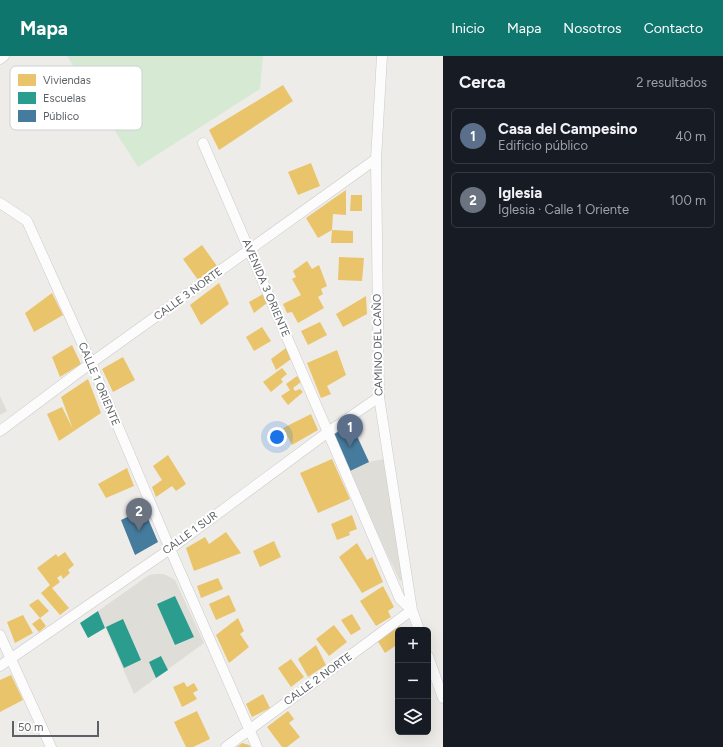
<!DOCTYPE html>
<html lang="es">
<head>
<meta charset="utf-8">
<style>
	body { margin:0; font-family:Figtree,sans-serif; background:#20242c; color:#f1f3f6 }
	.controls { position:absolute; right:12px; bottom:12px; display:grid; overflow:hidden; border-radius:6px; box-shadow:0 4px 16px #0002 }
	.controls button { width:36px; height:36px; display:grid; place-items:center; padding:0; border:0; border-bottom:1px solid #363941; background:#171b24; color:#f1f3f6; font:20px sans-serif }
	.scale { position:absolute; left:12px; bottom:10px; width:87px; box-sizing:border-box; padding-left:4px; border:2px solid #5d6166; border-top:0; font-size:11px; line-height:14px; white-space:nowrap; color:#5d6166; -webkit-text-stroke:3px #fff; paint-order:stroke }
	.you { position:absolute; left:277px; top:381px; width:14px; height:14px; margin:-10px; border:3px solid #fff; border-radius:50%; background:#1a73e8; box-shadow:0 0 0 6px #1a73e833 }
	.badge { display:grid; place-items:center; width:26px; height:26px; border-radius:50%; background:#0f766e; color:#fff; font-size:13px; font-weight:700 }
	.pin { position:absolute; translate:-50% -33px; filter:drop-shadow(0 1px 2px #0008) }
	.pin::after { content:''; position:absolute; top:21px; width:14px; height:12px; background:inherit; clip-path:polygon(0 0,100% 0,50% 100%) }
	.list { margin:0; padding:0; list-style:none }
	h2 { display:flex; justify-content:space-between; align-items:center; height:52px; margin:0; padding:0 16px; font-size:17px }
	h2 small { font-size:13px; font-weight:400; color:#9ea1a6 }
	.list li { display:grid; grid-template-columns:26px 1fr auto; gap:12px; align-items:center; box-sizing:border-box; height:56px; margin:0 8px 8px; padding:0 8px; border:1px solid #363941; border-radius:6px }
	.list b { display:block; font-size:15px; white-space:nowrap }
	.list p { margin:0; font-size:13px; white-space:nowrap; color:#9ea1a6 }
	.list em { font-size:13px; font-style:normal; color:#9ea1a6 }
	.icon { flex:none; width:22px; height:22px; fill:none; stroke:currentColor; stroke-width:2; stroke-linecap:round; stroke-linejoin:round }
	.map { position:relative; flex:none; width:443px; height:691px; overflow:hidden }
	header { display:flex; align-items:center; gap:24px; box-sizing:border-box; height:56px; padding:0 20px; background:#0f766e; color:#fff }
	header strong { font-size:19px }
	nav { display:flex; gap:22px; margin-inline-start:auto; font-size:14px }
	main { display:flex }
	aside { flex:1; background:#171b24 }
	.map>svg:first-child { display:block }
	.education { fill:#dfddd7 }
	.green { fill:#d6e9d3 }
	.homes { fill:#e9c46a }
	.schools { fill:#2a9d8f }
	.public { fill:#457b9d }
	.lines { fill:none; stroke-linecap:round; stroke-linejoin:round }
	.street-casing { stroke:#cacaca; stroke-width:11 }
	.street { stroke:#fcfcfc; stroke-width:10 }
	.labels { text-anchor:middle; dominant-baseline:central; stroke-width:4; stroke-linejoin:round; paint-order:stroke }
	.street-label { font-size:11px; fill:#5d6166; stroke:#fff }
	.key { fill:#fff; stroke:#ced0d1; stroke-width:1 }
	.key-label { font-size:11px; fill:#5d6166 }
</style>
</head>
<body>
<header>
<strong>Mapa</strong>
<nav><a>Inicio</a><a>Mapa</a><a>Nosotros</a><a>Contacto</a></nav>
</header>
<main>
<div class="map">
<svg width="443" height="691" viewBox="0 0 443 691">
	<rect width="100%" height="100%" fill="#eeece8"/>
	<!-- education -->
	<path class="education" d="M0,340L7,355L0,359Z
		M384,403L404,523L400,525L348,416L369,406Z
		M156,518H163L168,520L175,524L204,587L134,638L98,555L149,519Z"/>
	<!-- green -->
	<path class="green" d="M67,0H263L260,33L138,111Z"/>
	<!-- homes -->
	<path class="homes" d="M283,29L293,45L219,94L209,74Z
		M311,107L320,130L298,139L288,116Z
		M346,134V159L333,158L332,174L318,182L306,162L333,143Z
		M351,139H362V155H350Z
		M332,174L353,175V187H331Z
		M202,189L217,210L198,224L183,203Z
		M339,201L364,202L362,225L338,224Z
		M307,205L312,213L319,209L327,230L321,233L323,238L318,241L324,252L298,267L292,256L287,257L283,248L301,239L292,223L296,221L293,215Z
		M219,227L229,248L201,269L190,249Z
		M52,237L63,259L34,276L25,257Z
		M263,238L267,247L254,257L249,246Z
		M366,240L367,258L343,271L336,258Z
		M320,266L327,279L308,289L301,275Z
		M262,271L271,285L254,295L246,281Z
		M72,289L81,308L60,321L52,301Z
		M286,292L291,303L276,314L271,303Z
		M337,294L346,319L327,330L331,338L321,342L307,307Z
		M123,301L135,324L113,336L102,313Z
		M282,312L287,318L281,323L283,326L271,336L263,326Z
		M297,320L301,326L293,332L295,335L300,333L303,336L288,349L281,340L290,334L286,328Z
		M88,323L101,357L59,385L47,358L62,351L73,373L61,341Z
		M311,358L318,374L292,389L283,372Z
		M168,399L186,428L176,435L172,430L156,441L152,431L162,424L153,410Z
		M332,403L350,443L318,457L300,417Z
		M127,412L134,430L106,442L98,428Z
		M352,459L357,473L349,476L350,479L337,484L331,468Z
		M226,476L241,497L194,515L186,492L205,481L209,488Z
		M274,485L281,501L260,511L253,495Z
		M357,487L367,504L372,501L383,526L362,537L339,501Z
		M65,496L74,509L68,514L70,517L63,523L61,519L57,522L60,526L52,532L69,552L60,559L41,537L50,529L37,512L56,498L58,501Z
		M218,522L223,533L201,542L197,530Z
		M383,530L394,551L388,555L391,561L376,570L360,545Z
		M229,539L236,555L216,564L209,548Z
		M38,543L49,555L40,562L46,570L39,576L32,568L40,562L29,549Z
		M352,558L361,573L351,579L341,564Z
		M23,559L33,577L15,587L7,566Z
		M238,562L244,575L240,578L249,591L229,607L216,579Z
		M334,569L347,586L329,600L316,583Z
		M398,569L402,574H398V588L385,597L377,584Z
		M316,589L326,609L308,621L298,603Z
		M291,603L304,621L291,631L278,612Z
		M11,619L23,644L0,656V624Z
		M184,626L187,631L194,627L198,634L193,637L197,643L182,651L173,631Z
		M263,638L270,652L252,661L246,648Z
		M428,648L431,656L428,658Z
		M197,655L210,683L193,691H186L174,666Z
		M288,655L294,663L289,667L300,681L287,691H282L267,671Z
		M242,687L249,689L251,691H237Z"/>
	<!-- schools -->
	<path class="schools" d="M175,540L194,581L175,589L157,548Z
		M98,555L105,572L88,582L80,567Z
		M123,563L141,604L124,612L106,571Z
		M161,600L168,614L156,622L149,606Z"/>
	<!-- public -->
	<path class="public" d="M351,367L369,406L348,416L330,376Z
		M144,453L158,486L135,499L121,464Z"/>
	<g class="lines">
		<defs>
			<path id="street" d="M382,0L376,103L379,341L412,554L419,574
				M0,3L4,0
				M203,87L400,543L412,554L226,691
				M0,147L27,165L91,307L170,493L257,691
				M0,375L91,307L376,103
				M0,579L51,691
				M428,600L443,642
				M0,610L170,493L328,376L379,341"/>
		</defs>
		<!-- street casing -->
		<use href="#street" class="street-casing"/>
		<!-- street -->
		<use href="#street" class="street"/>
	</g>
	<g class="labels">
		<!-- street labels -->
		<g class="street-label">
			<text transform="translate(266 232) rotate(67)">AVENIDA 3 ORIENTE</text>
			<text transform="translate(188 238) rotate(-36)">CALLE 3 NORTE</text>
			<text transform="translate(378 289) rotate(-91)">CAMINO DEL CAÑO</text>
			<text transform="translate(99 328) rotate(67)">CALLE 1 ORIENTE</text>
			<text transform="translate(190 477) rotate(-36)">CALLE 1 SUR</text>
			<text transform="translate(318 623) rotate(-36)">CALLE 2 NORTE</text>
		</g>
	</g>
	<!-- legend -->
	<rect x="10" y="10" width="132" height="64" rx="6" class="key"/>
	<rect x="18" y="18" width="18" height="12" fill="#e9c46a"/>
	<rect x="18" y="36" width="18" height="12" fill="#2a9d8f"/>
	<rect x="18" y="54" width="18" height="12" fill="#457b9d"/>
	<g class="key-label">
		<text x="43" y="28">Viviendas</text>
		<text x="43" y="46">Escuelas</text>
		<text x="43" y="64">Público</text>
	</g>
</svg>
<div class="controls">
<button>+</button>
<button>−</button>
<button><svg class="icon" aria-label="layers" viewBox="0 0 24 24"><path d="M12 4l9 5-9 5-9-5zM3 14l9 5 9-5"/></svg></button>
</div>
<div class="scale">50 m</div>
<div class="you"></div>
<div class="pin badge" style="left:350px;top:391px;background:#5c6f8a">1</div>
<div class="pin badge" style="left:139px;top:475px;background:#6b7280">2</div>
</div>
<aside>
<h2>Cerca<small>2 resultados</small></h2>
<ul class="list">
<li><span class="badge" style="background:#5c6f8a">1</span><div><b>Casa del Campesino</b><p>Edificio público</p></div><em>40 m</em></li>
<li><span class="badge" style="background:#6b7280">2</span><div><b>Iglesia</b><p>Iglesia · Calle 1 Oriente</p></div><em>100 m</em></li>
</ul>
</aside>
</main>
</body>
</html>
